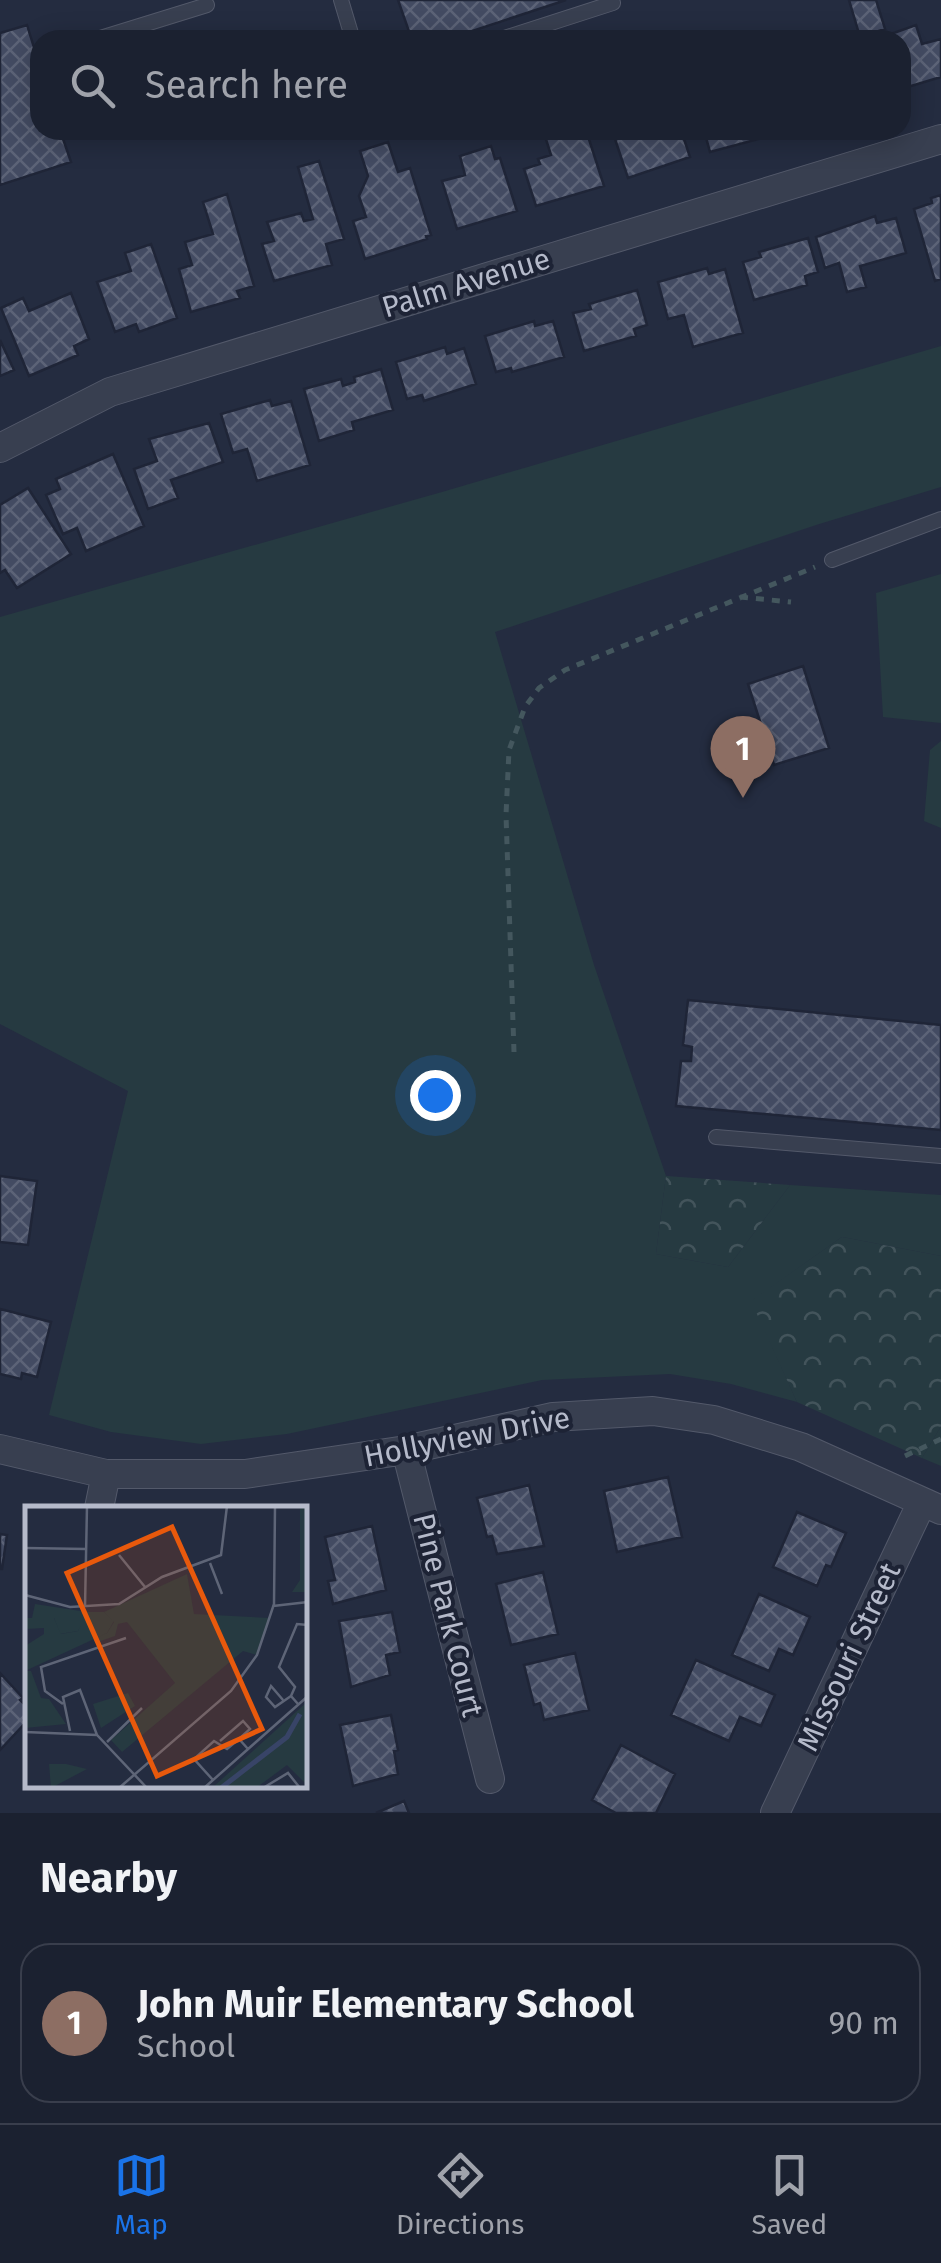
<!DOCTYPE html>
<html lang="en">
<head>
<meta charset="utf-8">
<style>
	body { margin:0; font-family:"Fira Sans",sans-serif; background:#242938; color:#f1f3f6 }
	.you { position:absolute; left:435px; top:1095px; width:35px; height:35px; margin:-25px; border:8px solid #fff; border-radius:50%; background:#1a73e8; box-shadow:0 0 0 15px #1a73e833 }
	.badge { display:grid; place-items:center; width:65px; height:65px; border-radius:50%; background:#1a73e8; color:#fff; font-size:32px; font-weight:700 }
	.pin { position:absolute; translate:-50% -82px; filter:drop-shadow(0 2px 5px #0008) }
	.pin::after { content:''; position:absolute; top:52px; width:35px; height:30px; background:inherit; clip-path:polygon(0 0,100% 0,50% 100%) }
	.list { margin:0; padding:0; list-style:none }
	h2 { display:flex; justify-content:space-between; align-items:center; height:130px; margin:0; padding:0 40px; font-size:42px }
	h2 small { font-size:32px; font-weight:400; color:#a0a3ab }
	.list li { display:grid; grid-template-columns:65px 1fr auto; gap:30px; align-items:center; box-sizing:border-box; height:160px; margin:0 20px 20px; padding:0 20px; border:2px solid #393e4c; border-radius:30px }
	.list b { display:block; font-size:38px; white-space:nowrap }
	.list p { margin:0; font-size:32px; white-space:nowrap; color:#a0a3ab }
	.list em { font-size:32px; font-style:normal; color:#a0a3ab }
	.icon { flex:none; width:55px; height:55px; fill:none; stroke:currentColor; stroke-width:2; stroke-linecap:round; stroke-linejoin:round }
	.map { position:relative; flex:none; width:941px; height:1813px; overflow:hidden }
	.search { position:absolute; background:#1b2130; box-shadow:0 5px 25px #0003; left:30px; right:30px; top:30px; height:110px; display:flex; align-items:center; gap:25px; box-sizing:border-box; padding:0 35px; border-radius:30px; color:#a0a3ab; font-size:38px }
	.sheet { height:310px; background:#1b2130 }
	nav { display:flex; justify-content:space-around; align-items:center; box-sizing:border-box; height:140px; border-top:2px solid #393e4c; background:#1b2130; font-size:28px; color:#a0a3ab }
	nav a { display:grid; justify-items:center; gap:5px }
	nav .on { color:#1a73e8 }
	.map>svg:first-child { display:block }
	.green { fill:#263a41 }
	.forest { fill:url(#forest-crowns) }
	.building { fill:url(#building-cross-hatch); stroke:#1f2537; stroke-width:2.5 }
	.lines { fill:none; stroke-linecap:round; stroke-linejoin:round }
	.lane-casing { stroke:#53596a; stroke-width:16 }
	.street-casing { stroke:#53596a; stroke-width:30 }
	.path { stroke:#44575e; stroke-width:5; stroke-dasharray:8 8; stroke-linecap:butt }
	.lane { stroke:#383f50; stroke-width:14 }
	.street { stroke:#383f50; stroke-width:28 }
	.labels { text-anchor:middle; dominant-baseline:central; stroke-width:8; stroke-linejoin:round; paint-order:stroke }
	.street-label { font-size:30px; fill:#b5baca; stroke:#1d2335 }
	.inset-river { fill:none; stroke:#384467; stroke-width:5 }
	.inset-road { fill:none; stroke:#5e6577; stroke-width:2.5 }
	.view { fill:#e8590c; fill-opacity:0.15; stroke:#e8590c; stroke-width:5 }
	.inset-edge { fill:none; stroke:#b5baca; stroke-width:5 }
</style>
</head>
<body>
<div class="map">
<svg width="941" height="1813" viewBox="0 0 941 1813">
	<defs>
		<pattern id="forest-crowns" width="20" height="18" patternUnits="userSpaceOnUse" patternTransform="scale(2.5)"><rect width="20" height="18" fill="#263a41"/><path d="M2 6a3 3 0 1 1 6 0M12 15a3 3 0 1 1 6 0" fill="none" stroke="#43545b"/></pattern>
		<pattern id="building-cross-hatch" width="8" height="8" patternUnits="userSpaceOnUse" patternTransform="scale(2.5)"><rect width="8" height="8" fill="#434b62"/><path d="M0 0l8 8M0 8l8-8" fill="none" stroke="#5c6377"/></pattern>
	</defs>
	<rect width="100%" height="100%" fill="#242c40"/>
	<!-- green -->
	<path class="green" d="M941,346V487L816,525L495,632L594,965L666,1176L656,1254L728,1267L790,1185L941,1195V1256L842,1237L752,1301L797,1402L731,1384L670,1374L542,1380L287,1434L201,1444L111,1432L49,1415L128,1091L0,1024V617L442,492Z
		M941,574V723L883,717L876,593Z
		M941,741V828L924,821L930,750Z
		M941,1426V1466L922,1458Z"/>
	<!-- forest -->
	<path class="forest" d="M666,1176L790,1185L728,1267L656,1254Z
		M842,1237L941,1256V1426L922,1458L797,1402L751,1301Z"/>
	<!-- building -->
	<path class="building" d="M398,0H566L445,40H412Z
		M849,0H876L885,29L860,37Z
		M27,25L40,67V130H60L71,162L0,185V33Z
		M916,25L922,44L941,39V77L901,89V40H874Z
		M543,130H586L604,186L536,206L524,169L540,164L538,159L551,155Z
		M612,130H681L690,157L628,178Z
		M704,130H775L777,134L710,152Z
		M388,142L398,172L410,168L431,235L426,236L427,239L365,259L353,221L366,217L359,196L368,176L360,151Z
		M491,146L495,159L500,158L517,211L457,229L442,181L465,175L460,156Z
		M319,161L344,239L326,244L332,265L274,281L262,244L274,241L267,222L301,213L304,221L313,219L298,167Z
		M227,194L254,286L237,291L240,298L191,312L179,269L192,265L185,242L213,234L203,202Z
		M941,195V279L935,281L914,209L932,203L931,198Z
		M875,216L877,223L896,218L906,253L860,266L866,287L847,292L839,263L825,268L816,237Z
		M808,238L818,272L805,276L807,285L754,300L743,262L761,257L759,252Z
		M151,244L177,318L139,332L136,324L115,332L97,282L131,271L125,253Z
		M707,268L709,274L725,269L743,333L693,347L684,315L668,319L658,282Z
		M637,290L647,325L634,329L636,336L584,351L573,313L591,309L589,304Z
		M71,293L89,339L74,346L78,355L29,376L1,308L23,298L29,311Z
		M534,321L535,326L553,321L564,357L512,372L511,368L496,372L485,336Z
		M0,340L14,370L0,376Z
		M445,347L447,354L464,348L476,384L424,401L422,395L407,399L396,362Z
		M381,369L393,410L352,422L354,430L319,441L304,389L341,379L343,386L355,382L354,377Z
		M270,400L272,406L291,401L310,465L257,481L247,449L233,453L221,414Z
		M209,423L223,462L171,480L178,498L148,509L134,469L157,461L149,439Z
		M113,454L144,526L86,551L77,528L63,534L46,495L60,489L56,479Z
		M28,488L71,554L17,588L5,570L0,573V505Z
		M803,666L829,748L774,765L748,684Z
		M688,1000L941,1025V1130L676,1106L681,1061H691L692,1047L683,1045Z
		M0,1176L37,1181L28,1245L0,1242Z
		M0,1309L51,1322L37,1377L22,1373L21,1379L0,1374Z
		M668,1477L682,1537L617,1552L604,1491Z
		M529,1485L544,1546L497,1554L492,1536L487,1537L477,1498Z
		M797,1512L846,1533L831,1567L826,1565L817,1586L773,1567Z
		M372,1526L386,1590L333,1604L328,1581L335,1580L325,1537Z
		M0,1534L7,1535L2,1569H0Z
		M543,1572L558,1634L511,1645L496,1584Z
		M759,1594L810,1617L793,1655L779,1649L769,1671L732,1655Z
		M392,1612L400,1652L386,1655L390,1675L351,1687L339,1621Z
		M575,1653L589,1710L544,1720L540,1703L534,1705L524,1665Z
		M696,1660L775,1695L761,1726L740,1717L729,1741L671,1715Z
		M0,1673L23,1698L20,1700L28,1708V1720L0,1750Z
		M391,1715L398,1750L394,1751L398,1774L353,1786L340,1725Z
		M621,1745L675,1774L656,1813H616L592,1800Z
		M404,1801L409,1813H376Z"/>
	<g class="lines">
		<defs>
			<path id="lane" d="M341,0L353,40
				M94,40L207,5
				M498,40L613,3L612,0
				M832,560L941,519
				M716,1137L941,1156"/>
			<path id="street" d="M0,448L110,392L941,139
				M0,1449L106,1474H245L406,1450L553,1417L653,1411L714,1420L801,1447L941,1510
				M406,1450L490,1779
				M99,1508L106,1474
				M775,1813L922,1502"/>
		</defs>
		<!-- lane casing -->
		<use href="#lane" class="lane-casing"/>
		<!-- street casing -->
		<use href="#street" class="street-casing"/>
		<!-- path -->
		<path class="path" d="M740,597L791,602
			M514,1052L506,815L509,750L525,707L539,688L565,670L815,567
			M905,1456L941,1439"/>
		<!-- lane -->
		<use href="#lane" class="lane"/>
		<!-- street -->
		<use href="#street" class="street"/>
	</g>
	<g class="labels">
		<!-- street labels -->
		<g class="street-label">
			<text transform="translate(466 283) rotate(-17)">Palm Avenue</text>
			<text transform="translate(467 1437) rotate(-11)">Hollyview Drive</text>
			<text transform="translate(448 1615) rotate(76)">Pine Park Court</text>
			<text transform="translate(849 1657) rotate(-65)">Missouri Street</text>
		</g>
	</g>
	<!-- overview -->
	<g transform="translate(25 1506)">
		<rect width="282" height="282" fill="#242c40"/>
		<path d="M275,0H282V86H267L275,74ZM162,68L169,108L245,112L232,149L218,145L97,246L86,234L150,177L102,116L93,118L90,130L70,137L67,130L82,127L89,116L79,106ZM10,98L62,106L61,113L53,125L35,128L29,112H7ZM0,165H6L16,192L24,193L41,218L0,222ZM103,187L110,200L76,222L68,198ZM282,196V279L262,259L231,282H187ZM41,258L62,263L26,282L24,258Z" fill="#263a41"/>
		<path d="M62,106H79L89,115L82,127L0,165V140L19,128V122L0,123V112H29L36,128L53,125Z" fill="#263a41"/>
		<path class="inset-river" d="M196,282L262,231L275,208"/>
		<path class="inset-road" d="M0,1L192,0M0,42L61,43M94,49L120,81M185,57L197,88M0,89L45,101L94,98L137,71L196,49L202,0M248,100L283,96M60,101L62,0M258,194L246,180L241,191L250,201L266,190M38,198L20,185L16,161L101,132M273,198L266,190L270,181L254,161L272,118L283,119M45,225L38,191L55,184L72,229M0,226L72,229L122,282M195,235L218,215L225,223L214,233M82,236L117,202M188,274L169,253L189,235L202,243L214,233L223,243M94,282L206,185L232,149L249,98L250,0M179,282L283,190M238,282L263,267L275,282"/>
		<path class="view" d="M147,21L237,223L132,270L42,67Z"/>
		<rect width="282" height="282" class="inset-edge"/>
	</g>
</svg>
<div class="you"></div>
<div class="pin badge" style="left:743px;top:798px;background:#8d6e63">1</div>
<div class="search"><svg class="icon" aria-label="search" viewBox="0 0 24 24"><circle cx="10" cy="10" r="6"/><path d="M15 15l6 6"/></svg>Search here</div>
</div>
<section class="sheet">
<h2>Nearby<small></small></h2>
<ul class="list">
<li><span class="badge" style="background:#8d6e63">1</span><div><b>John Muir Elementary School</b><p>School</p></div><em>90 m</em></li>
</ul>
</section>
<nav>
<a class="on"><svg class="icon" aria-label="map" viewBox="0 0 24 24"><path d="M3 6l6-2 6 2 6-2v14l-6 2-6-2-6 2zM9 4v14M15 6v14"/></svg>Map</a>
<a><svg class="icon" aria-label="directions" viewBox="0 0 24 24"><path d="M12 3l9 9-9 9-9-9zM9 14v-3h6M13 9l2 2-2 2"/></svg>Directions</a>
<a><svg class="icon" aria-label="saved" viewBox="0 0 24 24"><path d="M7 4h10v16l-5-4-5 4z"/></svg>Saved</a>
</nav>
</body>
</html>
